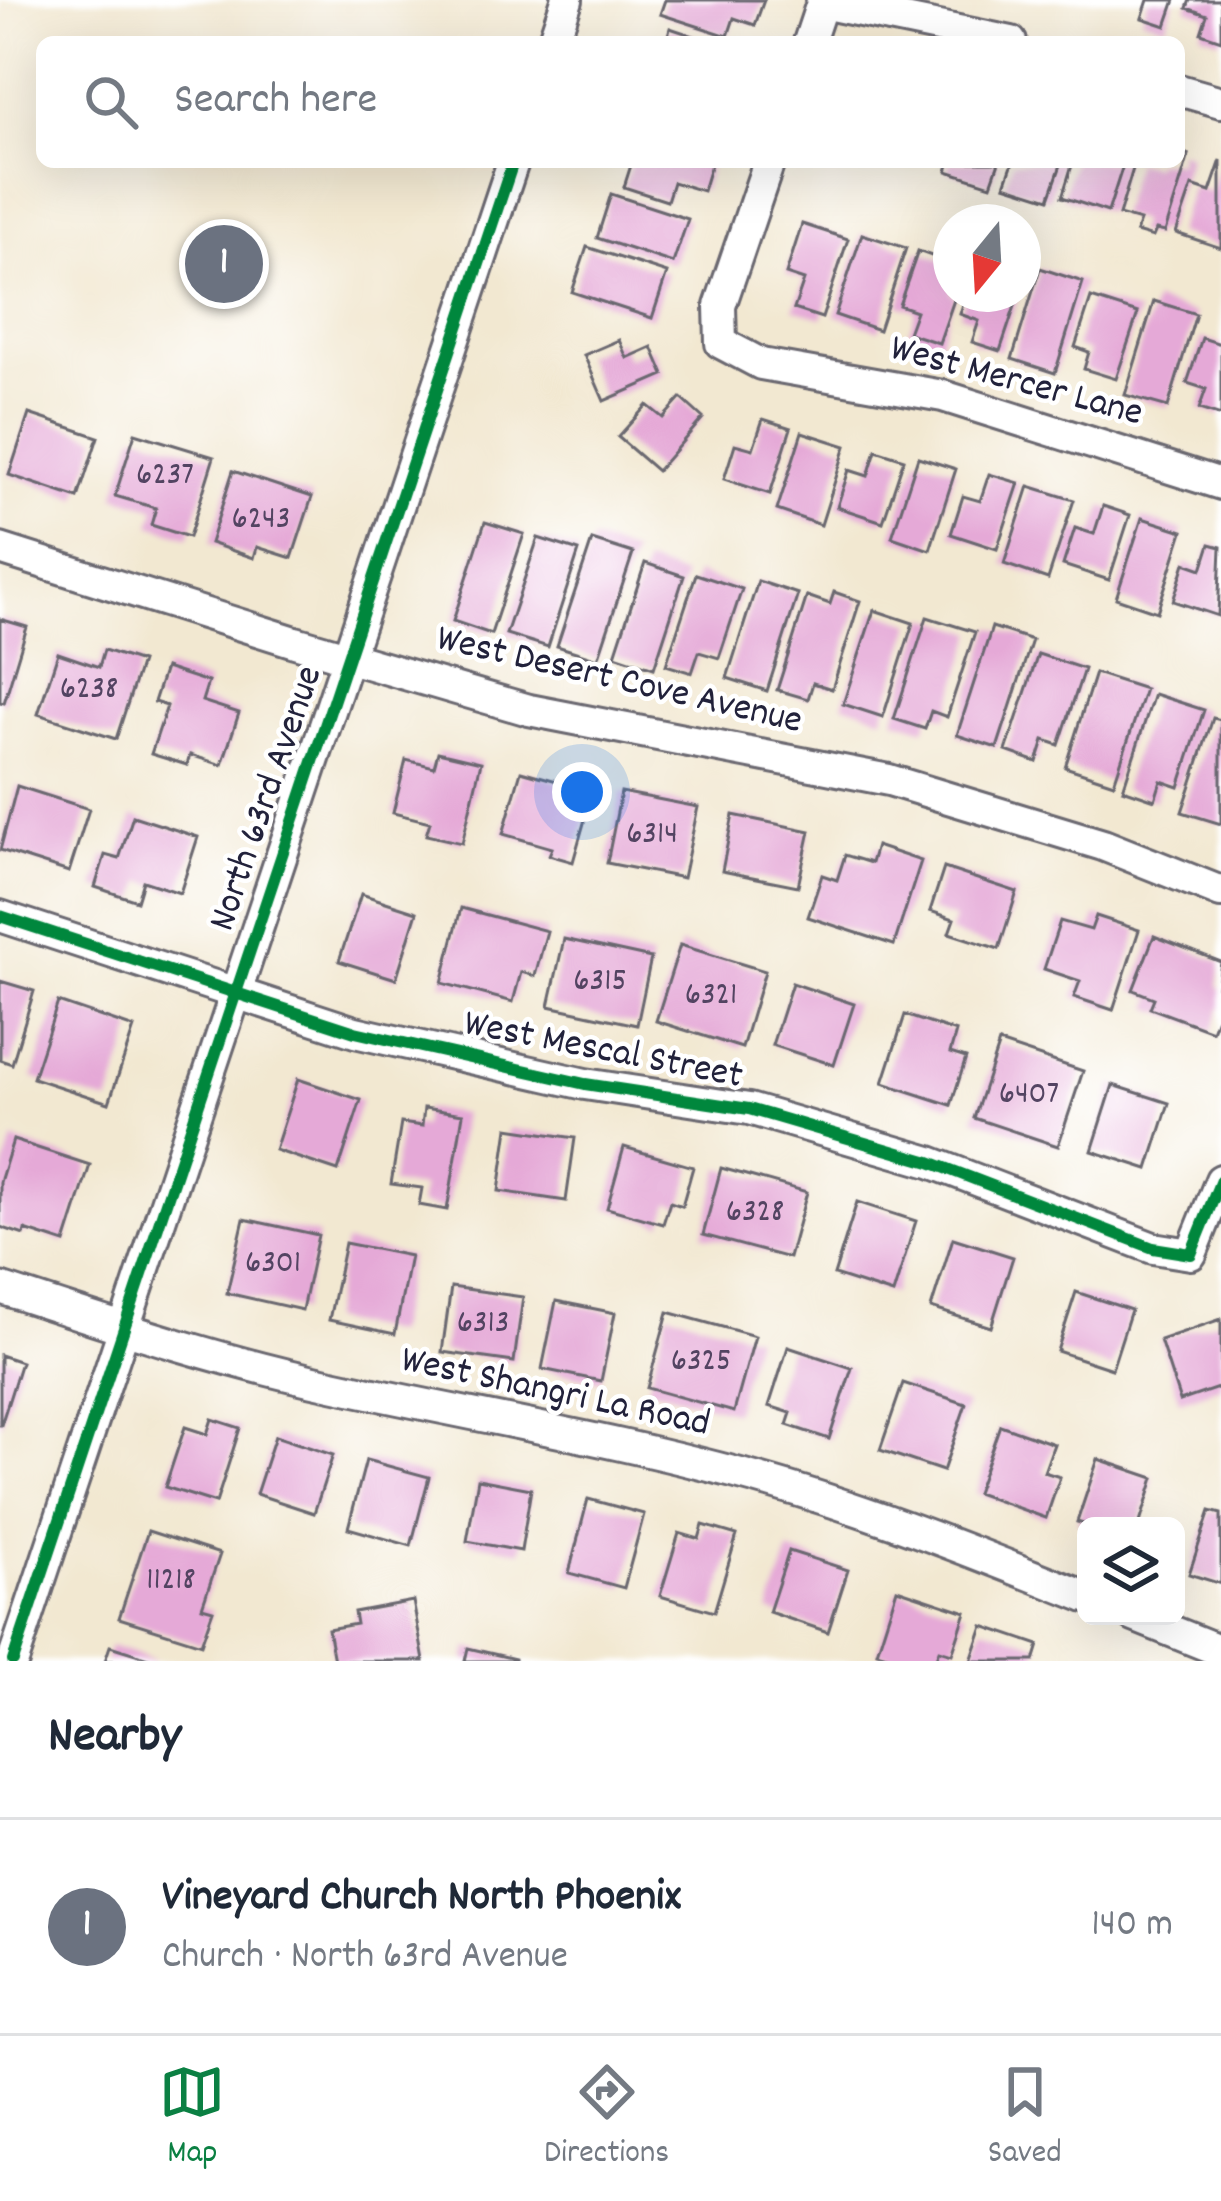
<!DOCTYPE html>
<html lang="en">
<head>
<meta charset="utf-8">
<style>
	body { margin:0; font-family:Dekko,sans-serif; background:#f2f2f3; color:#1f2937 }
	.controls { position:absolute; right:36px; bottom:36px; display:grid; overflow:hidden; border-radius:18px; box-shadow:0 12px 48px #0002 }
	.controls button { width:108px; height:108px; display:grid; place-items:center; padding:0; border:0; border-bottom:3px solid #e0e1e3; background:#fff; color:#1f2937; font:60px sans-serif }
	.compass { position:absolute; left:933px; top:204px; width:108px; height:108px; border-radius:50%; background:#fff; box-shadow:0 12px 48px #0002; rotate:198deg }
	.you { position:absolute; left:582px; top:792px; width:42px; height:42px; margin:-30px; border:9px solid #fff; border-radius:50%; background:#1a73e8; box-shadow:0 0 0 18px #1a73e833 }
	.badge { display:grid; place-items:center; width:78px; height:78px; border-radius:50%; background:#0b8043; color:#fff; font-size:39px; font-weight:700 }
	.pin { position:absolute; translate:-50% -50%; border:6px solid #fff; box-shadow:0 3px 12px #0006 }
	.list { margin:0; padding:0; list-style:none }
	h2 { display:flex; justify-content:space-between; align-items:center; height:156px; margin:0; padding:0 48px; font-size:51px }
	h2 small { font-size:39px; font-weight:400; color:#747a83 }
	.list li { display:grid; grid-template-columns:78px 1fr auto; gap:36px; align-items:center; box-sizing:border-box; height:216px; padding:0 48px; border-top:3px solid #e0e1e3 }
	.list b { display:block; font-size:45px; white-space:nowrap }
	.list p { margin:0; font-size:39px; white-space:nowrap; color:#747a83 }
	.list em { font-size:39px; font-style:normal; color:#747a83 }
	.icon { flex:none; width:66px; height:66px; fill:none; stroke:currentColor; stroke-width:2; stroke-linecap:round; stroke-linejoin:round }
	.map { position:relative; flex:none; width:1221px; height:1661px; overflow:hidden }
	.search { position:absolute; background:#fff; box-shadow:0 12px 48px #0002; left:36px; right:36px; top:36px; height:132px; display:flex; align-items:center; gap:30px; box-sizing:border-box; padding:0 42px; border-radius:18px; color:#747a83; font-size:45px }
	.sheet { height:372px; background:#fff }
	nav { display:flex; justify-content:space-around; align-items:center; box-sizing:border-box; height:168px; border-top:3px solid #e0e1e3; background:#fff; font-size:33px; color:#747a83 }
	nav a { display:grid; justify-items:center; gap:6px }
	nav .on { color:#0b8043 }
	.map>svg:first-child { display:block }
	.building { fill:#e5a9d7 }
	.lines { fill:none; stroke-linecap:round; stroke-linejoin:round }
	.minor-casing { stroke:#6b6770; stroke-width:36 }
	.minor { stroke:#fff; stroke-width:30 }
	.cycleway-casing { stroke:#fff; stroke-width:20 }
	.cycleway { stroke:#00873e; stroke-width:12 }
	.labels { text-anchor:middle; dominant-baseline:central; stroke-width:9; stroke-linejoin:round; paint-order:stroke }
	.number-label { font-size:33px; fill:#534462 }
	.street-label { font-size:39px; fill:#22223b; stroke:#fff }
</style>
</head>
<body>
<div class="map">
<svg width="1221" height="1661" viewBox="0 0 1221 1661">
	<rect width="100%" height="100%" fill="#fff"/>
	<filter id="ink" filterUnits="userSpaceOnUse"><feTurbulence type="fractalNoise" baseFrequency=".00833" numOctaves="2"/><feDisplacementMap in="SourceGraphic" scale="24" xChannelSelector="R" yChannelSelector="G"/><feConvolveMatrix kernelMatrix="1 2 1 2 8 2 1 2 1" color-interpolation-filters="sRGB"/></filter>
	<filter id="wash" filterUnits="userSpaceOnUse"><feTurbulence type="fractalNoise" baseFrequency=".004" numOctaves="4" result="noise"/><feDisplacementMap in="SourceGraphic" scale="48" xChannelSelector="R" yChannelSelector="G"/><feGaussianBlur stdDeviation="2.7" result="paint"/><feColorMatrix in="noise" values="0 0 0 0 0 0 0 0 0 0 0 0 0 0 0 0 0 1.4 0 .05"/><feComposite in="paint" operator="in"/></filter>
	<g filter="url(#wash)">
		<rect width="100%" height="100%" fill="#f2e8d1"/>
		<g id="blocks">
			<!-- building -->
			<path class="building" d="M665,0H764L755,25L734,18L728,36L660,14Z
				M1148,0H1175L1166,26L1142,18Z
				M1190,0H1221V40L1201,33L1207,15L1187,8Z
				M670,28L709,41V42H666Z
				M1179,151L1189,155L1165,232L1156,230L1153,237L1136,232L1140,221L1119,215L1135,162L1154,166L1155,162H1179Z
				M1221,160V248L1176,233L1192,186L1210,192Z
				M632,162H704L711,164L703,191L673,182L667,201L624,187Z
				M950,162H999L991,185L947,171Z
				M1013,162H1062L1049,199L1005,185Z
				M1073,162H1124L1108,212L1062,197Z
				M611,194L688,219L673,263L597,238Z
				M802,224L848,239L822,318L794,309L804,280L786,274Z
				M862,234L906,248L879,330L835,315Z
				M587,247L667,273L652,318L572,292Z
				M918,251L951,263V294H956L939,343L908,333L916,311L899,305Z
				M1040,268L1083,282L1055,373L1012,359Z
				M966,294H1019L1000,351L972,342L979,321L960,314Z
				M1091,298L1138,313L1116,379L1084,369L1089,352L1075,347Z
				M1154,301L1196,314L1168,407L1125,395Z
				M1202,338L1221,344V416L1199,409L1206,389L1187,383Z
				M619,340L627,358L652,347L664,375L604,401L584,355Z
				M681,398L703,418L657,471L618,437L647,405L663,418Z
				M29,414L98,437L78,498L9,475Z
				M763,419L791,428L770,494L724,479L735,444L753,449Z
				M802,432L846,446L821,525L777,510Z
				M135,433L214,457L189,537L151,525L156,508L115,496Z
				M876,450L904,459L883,522L837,507L849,470L868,476Z
				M918,457L956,469L930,550L892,537Z
				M233,471L312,497L292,558L257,547L254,558L210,543Z
				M989,474L1019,483L997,549L951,534L963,496L980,501Z
				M1029,486L1074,500L1048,579L1004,564Z
				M1103,506L1130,515L1109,580L1063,565L1075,528L1094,534Z
				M1142,518L1183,531L1157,612L1116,598Z
				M485,522L524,534L491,634L453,621Z
				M538,538L579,551L548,647L506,634Z
				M592,540L633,553L598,659L557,646Z
				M1210,544L1221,547L1218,616L1173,601L1185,563L1202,569Z
				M645,563L684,576L654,668L615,655Z
				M696,574L742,589L719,658L699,652L692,673L666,665Z
				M758,581L798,594L767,691L727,678Z
				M834,592L860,601L832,689L813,683L808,699L777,690L807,596L830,604Z
				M874,610L913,623L883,717L843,704Z
				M927,617L975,632L947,717L931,711L925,729L894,719Z
				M0,619L27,627L4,703L0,702Z
				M992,627L1032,640L997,748L957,735Z
				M104,650L141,662L116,739L38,714L58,653L99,667Z
				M1038,654L1084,669L1059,745L1044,740L1037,762L1006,751Z
				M165,668L208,682L202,701L239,713L222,765L190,755L187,765L151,754L167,706L154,702Z
				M1095,673L1145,689L1114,783L1065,767Z
				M1154,694L1204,710L1179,787L1161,781L1155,800L1123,789Z
				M1213,718L1221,720V824L1182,812Z
				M438,752L481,762L462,843L426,835L430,822L393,813L406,760L434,767Z
				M521,771L593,791L573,862L549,855L552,848L503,834Z
				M17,786L89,809L69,872L0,850Z
				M621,792L698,807L683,878L607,863Z
				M733,815L810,831L798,886L722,871Z
				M133,816L198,837L180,893L143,881L137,901L95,887L105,855L119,859Z
				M876,846L921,861L894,945L808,917L822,875L837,880L845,855L871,863Z
				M944,868L1017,892L999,949L949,933L954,919L930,911Z
				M361,894L417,912L396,979L339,961Z
				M461,908L547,931L535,976L521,972L513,1002L442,983Z
				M1096,916L1139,930L1113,1010L1074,997L1080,981L1044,969L1060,921L1091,930Z
				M1154,936L1221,962L1218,987L1221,988V1007L1212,1031L1150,1008L1154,998L1133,990Z
				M564,939L651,958L637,1025L549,1006Z
				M680,945L765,971L742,1048L656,1021Z
				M0,981L34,991L12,1064L0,1060Z
				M792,983L854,1004L834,1065L772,1045Z
				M58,1002L134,1028L109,1103L33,1078Z
				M905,1015L956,1032L950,1053L966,1058L951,1105L883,1083Z
				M999,1043L1083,1071L1058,1146L974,1118Z
				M298,1079L361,1100L338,1171L275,1150Z
				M1113,1085L1169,1103L1148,1169L1092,1151Z
				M424,1108L463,1114L447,1210L419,1205L422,1188L391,1184L401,1123L422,1126Z
				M508,1128L575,1138L566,1201L499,1191Z
				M13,1140L90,1165L65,1243L25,1230L24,1235L0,1227V1182Z
				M624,1147L693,1167L682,1206L670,1202L663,1224L607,1208Z
				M721,1168L807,1192L789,1258L703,1235Z
				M857,1202L916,1221L893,1294L834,1275Z
				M244,1219L318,1235L302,1310L227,1293Z
				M953,1238L1013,1257L991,1327L931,1308Z
				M345,1243L410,1256L395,1334L329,1320Z
				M451,1287L523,1297L514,1362L442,1352Z
				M1076,1292L1131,1310L1112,1369L1057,1351Z
				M556,1301L615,1313L601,1381L542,1369Z
				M668,1312L755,1336L734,1412L647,1388Z
				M1221,1319V1387L1180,1401L1160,1340Z
				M788,1347L852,1368L829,1439L787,1425L791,1413L769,1406Z
				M0,1355L21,1362L1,1425H0Z
				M903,1383L966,1404L943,1471L880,1450Z
				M212,1419L240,1428L216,1503L165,1487L185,1427L207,1434Z
				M1000,1425L1054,1444L1044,1472L1060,1477L1046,1518L976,1493Z
				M275,1436L333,1455L314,1513L256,1494Z
				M1098,1459L1154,1478L1139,1526H1090L1077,1522Z
				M366,1460L429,1477L411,1546L348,1528Z
				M478,1479L531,1489L521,1551L467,1541Z
				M588,1499L644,1514L624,1588L569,1573Z
				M1210,1511L1221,1514V1584L1189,1574Z
				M703,1525L737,1535L714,1612L660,1596L679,1533L699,1539Z
				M148,1531L220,1554L202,1607L213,1610L201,1644L119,1618Z
				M789,1551L848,1570L828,1632L769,1612Z
				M897,1589L966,1612L952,1654L939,1650L935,1661H906L877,1652Z
				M413,1601L424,1661H334L328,1629L356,1624L354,1612Z
				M983,1626L1039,1645L1034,1661H971Z
				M110,1646L155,1660V1661H105Z
				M468,1648L515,1659V1661H465Z"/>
		</g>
	</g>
	<g filter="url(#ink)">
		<use href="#blocks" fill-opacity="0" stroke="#6b6770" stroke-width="3"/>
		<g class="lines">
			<defs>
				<path id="minor" d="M822,3L1011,42
					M553,42L567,0
					M809,42L823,0
					M1179,90L1221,102
					M769,162L720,306L721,343L761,364L943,396L1221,484
					M0,549L295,642L529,710L889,780L1103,845L1221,892
					M0,916L355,1032L585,1084L749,1109L930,1162L1153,1248L1191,1254L1221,1180
					M0,1288C110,1324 219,1361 332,1385C478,1417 626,1441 769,1482C877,1513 981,1555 1086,1597
					M1134,1616L1221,1651
					M13,1661L513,162"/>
			</defs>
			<!-- minor casing -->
			<use href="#minor" class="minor-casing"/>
			<!-- minor -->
			<use href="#minor" class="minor"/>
			<defs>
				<path id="cycleway" d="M0,916L355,1032L585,1084L749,1109L930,1162L1153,1248L1191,1254L1221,1180
					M13,1661L513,162"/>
			</defs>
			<!-- cycleway casing -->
			<use href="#cycleway" class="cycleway-casing"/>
			<!-- cycleway -->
			<use href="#cycleway" class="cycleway"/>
		</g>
	</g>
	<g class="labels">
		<!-- number labels -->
		<g class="number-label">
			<text x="165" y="476">6237</text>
			<text x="261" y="520">6243</text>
			<text x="89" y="690">6238</text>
			<text x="652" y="835">6314</text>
			<text x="600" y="982">6315</text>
			<text x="711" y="996">6321</text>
			<text x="1029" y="1095">6407</text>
			<text x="755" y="1213">6328</text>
			<text x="273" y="1264">6301</text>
			<text x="483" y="1324">6313</text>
			<text x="701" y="1362">6325</text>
			<text x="171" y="1581">11218</text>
		</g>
		<!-- street labels -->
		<g class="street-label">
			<text transform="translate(1016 383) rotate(15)">West Mercer Lane</text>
			<text transform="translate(619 682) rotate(13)">West Desert Cove Avenue</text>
			<text transform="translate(268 799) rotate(-71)">North 63rd Avenue</text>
			<text transform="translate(603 1052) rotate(11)">West Mescal Street</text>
			<text transform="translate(555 1394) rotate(12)">West Shangri La Road</text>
		</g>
	</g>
</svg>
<div class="controls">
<button><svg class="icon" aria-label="layers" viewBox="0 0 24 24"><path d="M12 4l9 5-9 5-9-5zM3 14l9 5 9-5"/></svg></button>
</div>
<svg class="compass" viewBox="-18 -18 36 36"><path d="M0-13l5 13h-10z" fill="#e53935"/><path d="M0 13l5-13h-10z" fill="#747a83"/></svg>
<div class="you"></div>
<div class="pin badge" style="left:224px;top:264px;background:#6b7280">1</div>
<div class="search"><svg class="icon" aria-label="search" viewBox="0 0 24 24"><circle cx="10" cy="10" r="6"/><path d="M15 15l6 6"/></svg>Search here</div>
</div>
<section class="sheet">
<h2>Nearby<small></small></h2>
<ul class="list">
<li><span class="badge" style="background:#6b7280">1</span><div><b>Vineyard Church North Phoenix</b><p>Church · North 63rd Avenue</p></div><em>140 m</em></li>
</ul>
</section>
<nav>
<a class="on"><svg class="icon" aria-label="map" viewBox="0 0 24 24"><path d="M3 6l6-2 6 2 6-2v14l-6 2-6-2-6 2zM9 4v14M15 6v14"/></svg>Map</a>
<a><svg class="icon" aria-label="directions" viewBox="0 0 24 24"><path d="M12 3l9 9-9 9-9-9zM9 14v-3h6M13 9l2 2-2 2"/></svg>Directions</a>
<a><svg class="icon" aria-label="saved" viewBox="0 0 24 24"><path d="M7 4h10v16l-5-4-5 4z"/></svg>Saved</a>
</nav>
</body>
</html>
